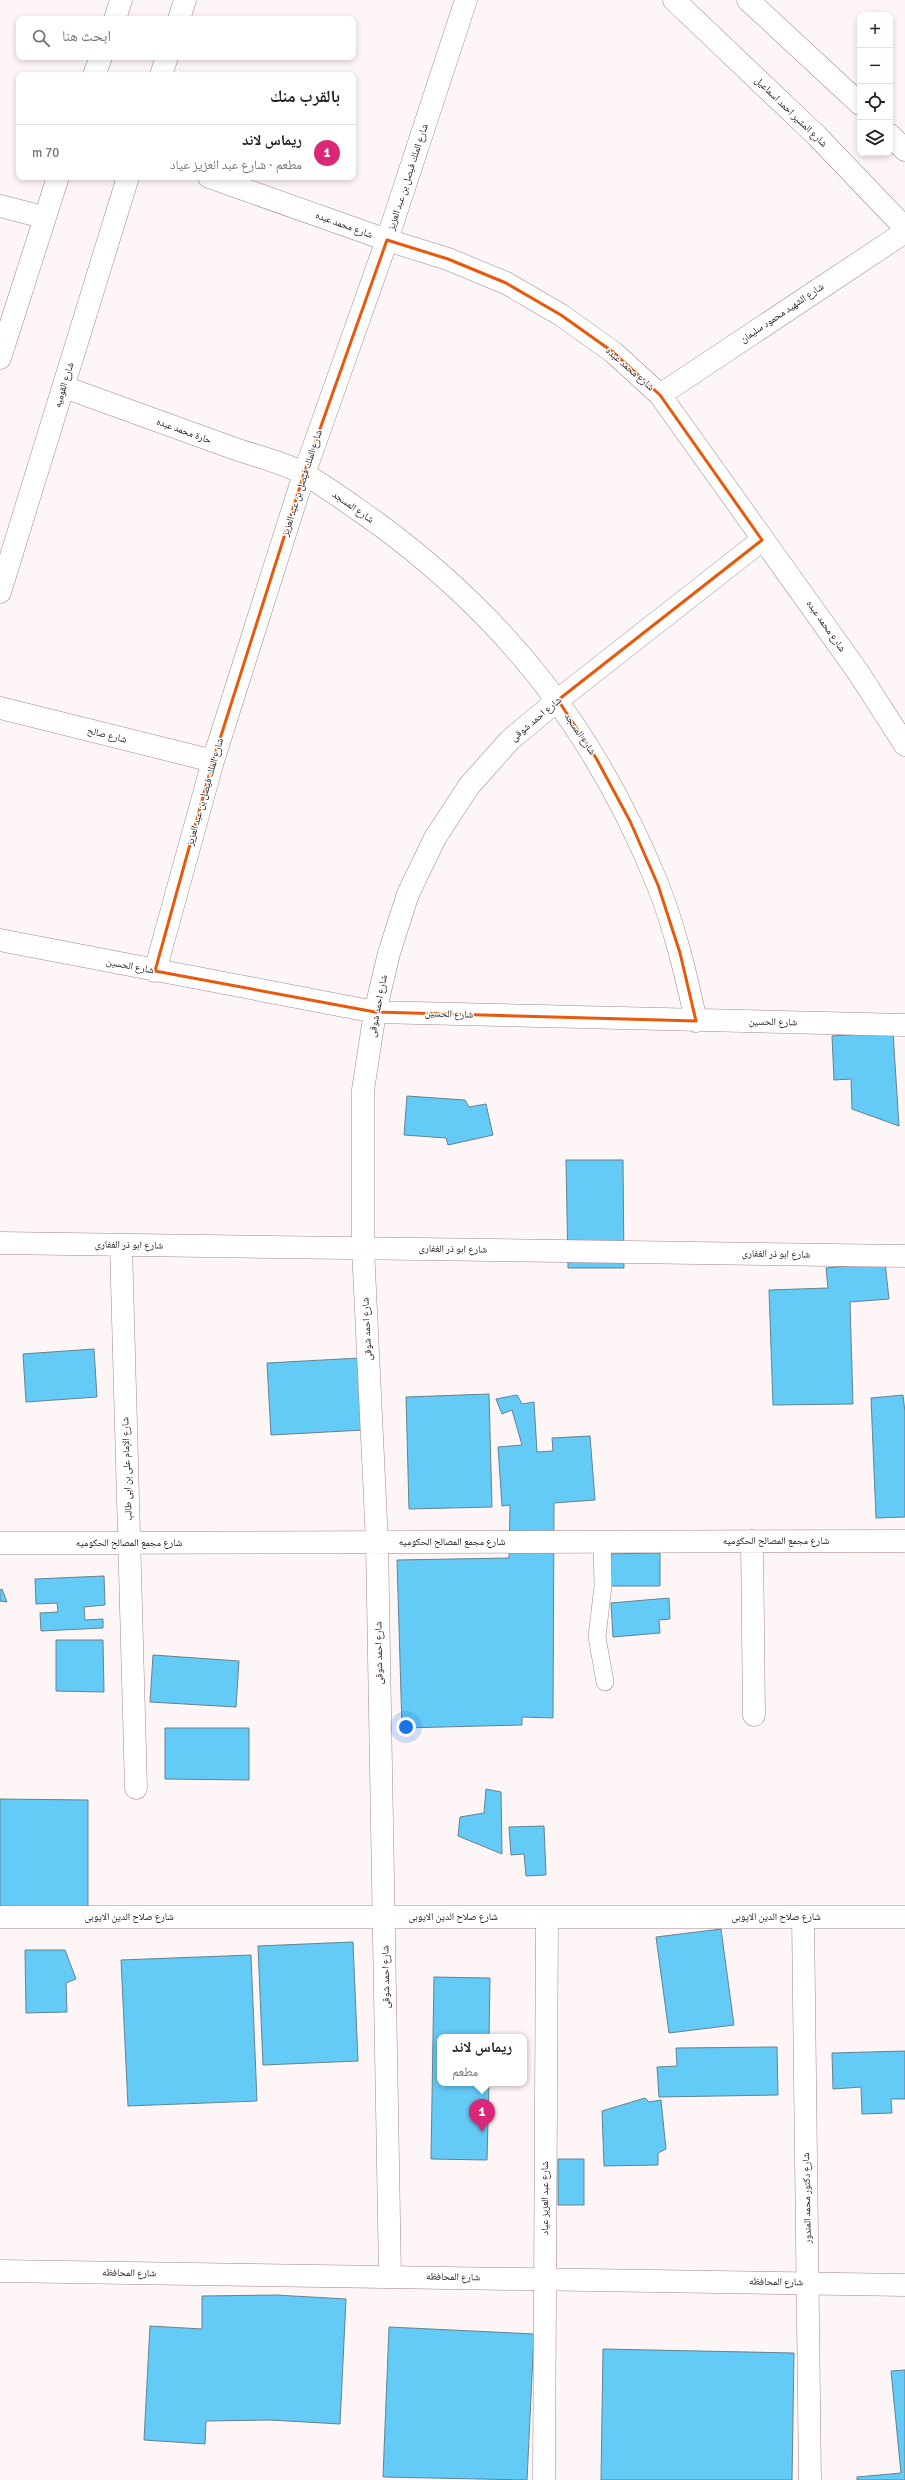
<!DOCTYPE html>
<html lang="ar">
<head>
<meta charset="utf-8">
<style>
	body { margin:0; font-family:Signika,"Noto Naskh Arabic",sans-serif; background:#f2f2f2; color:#222; direction:rtl }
	.controls { position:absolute; right:12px; top:12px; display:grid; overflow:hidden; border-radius:8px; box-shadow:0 2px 6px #0003 }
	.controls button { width:36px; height:36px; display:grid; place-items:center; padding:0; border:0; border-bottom:1px solid #e0e0e0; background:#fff; color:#222; font:20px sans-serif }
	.you { position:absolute; left:406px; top:1727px; width:14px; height:14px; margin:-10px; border:3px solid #fff; border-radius:50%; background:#1a73e8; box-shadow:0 0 0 6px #1a73e833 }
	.badge { display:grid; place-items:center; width:26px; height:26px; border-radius:50%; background:#db2777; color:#fff; font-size:13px; font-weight:700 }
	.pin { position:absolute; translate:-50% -33px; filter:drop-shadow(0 1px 2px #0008) }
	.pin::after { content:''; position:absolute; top:21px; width:14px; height:12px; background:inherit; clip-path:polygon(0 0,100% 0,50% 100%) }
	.popup { position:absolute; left:437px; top:2034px; width:90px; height:52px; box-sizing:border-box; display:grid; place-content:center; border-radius:8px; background:#fff; filter:drop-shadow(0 1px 3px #0005); font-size:13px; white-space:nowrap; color:#767676 }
	.popup b { font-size:15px; color:#222 }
	.popup::after { content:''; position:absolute; left:50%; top:100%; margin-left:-8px; border:8px solid transparent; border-top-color:#fff }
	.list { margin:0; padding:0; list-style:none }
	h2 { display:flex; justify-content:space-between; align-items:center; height:52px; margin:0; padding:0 16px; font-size:17px }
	h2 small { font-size:13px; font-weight:400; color:#767676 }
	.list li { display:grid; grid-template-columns:26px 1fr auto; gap:12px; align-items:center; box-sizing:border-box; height:56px; padding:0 16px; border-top:1px solid #e0e0e0 }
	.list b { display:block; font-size:15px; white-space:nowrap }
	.list p { margin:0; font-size:13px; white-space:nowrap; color:#767676 }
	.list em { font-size:13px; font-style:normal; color:#767676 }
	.icon { flex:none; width:22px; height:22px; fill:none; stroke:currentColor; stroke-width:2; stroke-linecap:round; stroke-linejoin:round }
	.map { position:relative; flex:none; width:905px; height:2480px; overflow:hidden; direction:ltr }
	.search { position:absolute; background:#fff; box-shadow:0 2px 6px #0003; left:16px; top:16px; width:340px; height:44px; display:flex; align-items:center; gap:10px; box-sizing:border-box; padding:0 14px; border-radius:8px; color:#767676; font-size:15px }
	.panel { position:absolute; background:#fff; box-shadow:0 2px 6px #0003; left:16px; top:72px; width:340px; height:108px; border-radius:8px; direction:rtl }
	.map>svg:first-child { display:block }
	.building { fill:#64caf6; stroke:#638392 }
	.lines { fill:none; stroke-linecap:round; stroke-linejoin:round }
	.lane-casing { stroke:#a78589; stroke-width:18 }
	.street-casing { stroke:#a78589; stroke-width:23 }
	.secondary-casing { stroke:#a78589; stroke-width:23 }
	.primary-casing { stroke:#a78589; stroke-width:23 }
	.lane { stroke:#fff; stroke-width:17 }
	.street { stroke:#fff; stroke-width:22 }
	.secondary { stroke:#fff; stroke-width:22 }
	.primary { stroke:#fff; stroke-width:22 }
	.marked { fill:none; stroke:#e8590c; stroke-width:3; stroke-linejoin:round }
	.labels { text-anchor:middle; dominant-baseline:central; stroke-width:3; stroke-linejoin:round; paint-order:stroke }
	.street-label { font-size:10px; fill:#1e1214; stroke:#fff }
</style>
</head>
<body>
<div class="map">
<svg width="905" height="2480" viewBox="0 0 905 2480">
	<rect width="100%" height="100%" fill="#fdf5f6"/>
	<!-- building -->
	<path class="building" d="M893,1032L899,1126L852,1109L851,1079L834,1080L832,1036Z
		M407,1096L465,1100L469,1107L486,1104L493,1135L448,1145L446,1138L404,1135Z
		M566,1160H623L624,1268H568Z
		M885,1262L889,1299L850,1302L853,1404L773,1405L769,1290L828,1288L826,1268Z
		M94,1349L97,1397L26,1402L23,1354Z
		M360,1358L364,1430L271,1435L267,1363Z
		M489,1394L492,1507L409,1509L406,1397Z
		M517,1395L522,1404L534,1402L537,1452L553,1451L552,1438L590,1436L595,1500L554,1503L553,1718L522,1717V1725L402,1728L397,1560L509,1558L510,1505L502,1506L498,1447L522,1445L512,1410L502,1414L496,1399Z
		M903,1395L905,1412V1517L876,1518L871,1398Z
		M660,1553V1586H603V1554Z
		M104,1576L105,1605L84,1607L85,1620L103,1619V1628L41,1631L40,1613L58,1612L57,1603L36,1604L35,1579Z
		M2,1589L7,1602L0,1601V1590Z
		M669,1598L670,1619L659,1620L660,1633L613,1637L611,1603Z
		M56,1640H103L104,1692L56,1691Z
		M153,1655L239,1661L236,1707L150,1702Z
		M165,1728H249V1780L165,1779Z
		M486,1789L501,1792L502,1854L458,1836L460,1817L484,1813Z
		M0,1799L88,1800V1909H0Z
		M544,1826L546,1875L526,1876L524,1854L511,1855L509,1827Z
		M721,1929L734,2025L669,2033L656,1937Z
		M353,1942L358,2061L263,2065L258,1946Z
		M25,1950H65L76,1979L66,1983L67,2012L26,2013Z
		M251,1955L257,2101L128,2106L121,1960Z
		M434,1977L490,1978L489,2037H440V2083H489L487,2160L431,2159Z
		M777,2047L778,2095L659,2097L657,2067L677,2066L676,2048Z
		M905,2051V2099H891L892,2113L862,2114L861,2087L833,2089L832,2053Z
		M645,2098L649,2102L661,2100L666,2149L658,2153V2165L604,2166L602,2111Z
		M558,2159H584V2205H558Z
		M276,2295L346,2299L340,2424L270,2420L206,2421L205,2444L144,2440L150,2326L202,2329V2296Z
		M389,2327L534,2334L527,2480L383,2477Z
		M603,2349L794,2353L792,2480H601Z
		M905,2370V2480H857V2477L901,2473L891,2371Z"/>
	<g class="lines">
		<defs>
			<path id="lane" d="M602,1542L603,1586L597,1637L605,1682"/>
			<path id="street" d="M115,19L121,0
				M179,19L185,0
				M94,75L101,57
				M161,75L167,57
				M209,177L387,240L448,259L506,283L561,315L613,352L660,395L858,672L905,745
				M0,206L43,217
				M0,358L58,177
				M64,387C119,407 174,427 230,447C254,456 284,462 306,475C330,489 354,507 377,523C508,619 596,733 657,883C675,928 686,975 696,1021
				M660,395L905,232
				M0,592L128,177
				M0,708L213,761
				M0,940L375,1012L905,1025
				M155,971L213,761L304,474L387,240L466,0
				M0,1243L905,1256
				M121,1245L136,1788
				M752,1541L754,1715
				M0,1543L905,1541
				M0,1917H905
				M803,1917L810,2480
				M390,2276L377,1542L363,1248V1090L375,1012L389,953L408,894L435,838L469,786L510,740L558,700L762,540
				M544,2480L547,1917"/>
			<path id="secondary" d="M674,0L817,136L905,228
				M748,0L860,104
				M890,135L905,150"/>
			<path id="primary" d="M0,2271L905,2285"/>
		</defs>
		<!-- lane casing -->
		<use href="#lane" class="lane-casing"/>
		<!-- street casing -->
		<use href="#street" class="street-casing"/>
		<!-- secondary casing -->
		<use href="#secondary" class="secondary-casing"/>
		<!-- primary casing -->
		<use href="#primary" class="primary-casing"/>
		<!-- lane -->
		<use href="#lane" class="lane"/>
		<!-- street -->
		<use href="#street" class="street"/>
		<!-- secondary -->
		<use href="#secondary" class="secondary"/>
		<!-- primary -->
		<use href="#primary" class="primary"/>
	</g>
	<!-- marked area -->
	<path class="marked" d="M387,240L448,259L506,283L561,315L613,352L660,395L762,540L558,700L596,758L630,821L658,885L680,953L696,1021L375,1012L155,971L213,761L304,474Z"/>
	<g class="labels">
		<!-- street labels -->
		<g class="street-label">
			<text transform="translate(791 112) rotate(44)">شارع المشير احمد اسماعيل</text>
			<text transform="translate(408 177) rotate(-72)">شارع الملك فيصل بن عبد العزيز</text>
			<text transform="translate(344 225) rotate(20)">شارع محمد عبده</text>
			<text transform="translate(782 313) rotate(-34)">شارع الشهيد محمود سليمان</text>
			<text transform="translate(630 369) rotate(41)">شارع محمد عبده</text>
			<text transform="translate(64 385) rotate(-73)">شارع القوميه</text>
			<text transform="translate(184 431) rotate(20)">حارة محمد عبده</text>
			<text transform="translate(302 483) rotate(-72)">شارع الملك فيصل بن عبد العزيز</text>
			<text transform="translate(353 507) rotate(35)">شارع المسجد</text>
			<text transform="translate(826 626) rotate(55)">شارع محمد عبده</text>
			<text transform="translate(536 719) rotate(-40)">شارع احمد شوقى</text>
			<text transform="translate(580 734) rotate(56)">شارع المسجد</text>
			<text transform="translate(107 735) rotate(14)">شارع صالح</text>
			<text transform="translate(205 792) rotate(-74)">شارع الملك فيصل بن عبد العزيز</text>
			<text transform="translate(130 966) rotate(11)">شارع الحسين</text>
			<text transform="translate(378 1006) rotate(-79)">شارع احمد شوقى</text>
			<text transform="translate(449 1014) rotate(2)">شارع الحسين</text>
			<text transform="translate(773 1022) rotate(1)">شارع الحسين</text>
			<text transform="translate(129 1245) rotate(1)">شارع ابو ذر الغفارى</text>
			<text transform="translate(453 1249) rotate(1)">شارع ابو ذر الغفارى</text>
			<text transform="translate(776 1254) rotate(1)">شارع ابو ذر الغفارى</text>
			<text transform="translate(367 1329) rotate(-93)">شارع احمد شوقى</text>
			<text transform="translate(127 1469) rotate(-92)">شارع الإمام على بن ابى طالب</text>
			<text x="776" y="1541">شارع مجمع المصالح الحكوميه</text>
			<text x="452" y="1542">شارع مجمع المصالح الحكوميه</text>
			<text x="129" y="1543">شارع مجمع المصالح الحكوميه</text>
			<text transform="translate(379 1653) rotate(-91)">شارع احمد شوقى</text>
			<text x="129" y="1917">شارع صلاح الدين الايوبى</text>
			<text x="453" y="1917">شارع صلاح الدين الايوبى</text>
			<text x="776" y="1917">شارع صلاح الدين الايوبى</text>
			<text transform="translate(386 1977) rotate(-91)">شارع احمد شوقى</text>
			<text transform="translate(545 2198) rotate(-90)">شارع عبد العزيز عياد</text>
			<text transform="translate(807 2198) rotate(-91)">شارع دكتور محمد المندور</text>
			<text transform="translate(129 2273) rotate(1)">شارع المحافظه</text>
			<text transform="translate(453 2277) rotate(1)">شارع المحافظه</text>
			<text transform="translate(776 2282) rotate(1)">شارع المحافظه</text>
		</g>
	</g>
</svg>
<div class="controls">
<button>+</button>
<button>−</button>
<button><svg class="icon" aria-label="locate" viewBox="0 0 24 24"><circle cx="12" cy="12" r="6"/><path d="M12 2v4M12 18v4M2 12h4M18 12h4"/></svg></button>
<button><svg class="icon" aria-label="layers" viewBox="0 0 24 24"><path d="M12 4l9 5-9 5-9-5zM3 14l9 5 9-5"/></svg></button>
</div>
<div class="you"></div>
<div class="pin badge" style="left:482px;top:2132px">1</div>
<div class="popup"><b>ريماس لاند</b>مطعم</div>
<div class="search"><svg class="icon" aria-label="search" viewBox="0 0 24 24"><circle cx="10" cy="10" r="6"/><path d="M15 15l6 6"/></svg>ابحث هنا</div>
<section class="panel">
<h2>بالقرب منك<small></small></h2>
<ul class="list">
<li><span class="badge">1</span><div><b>ريماس لاند</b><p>مطعم · شارع عبد العزيز عياد</p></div><em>70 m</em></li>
</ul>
</section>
</div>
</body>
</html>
